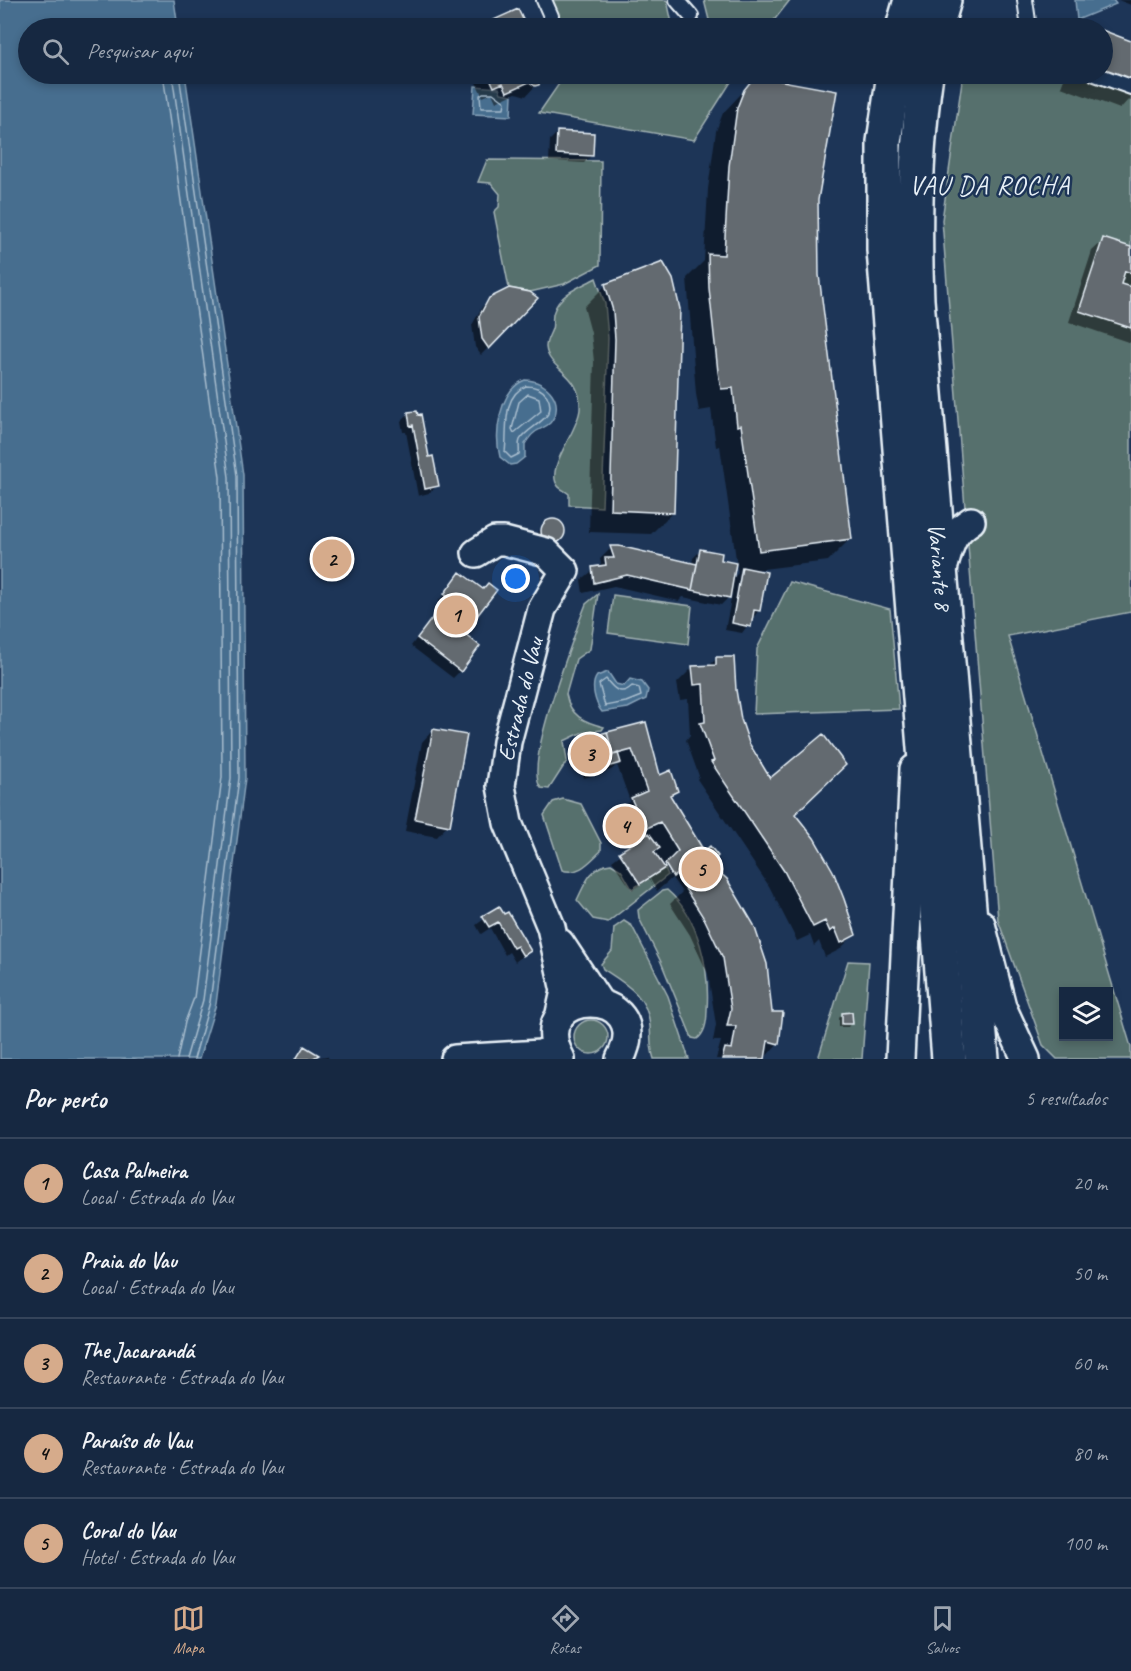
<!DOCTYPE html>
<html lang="pt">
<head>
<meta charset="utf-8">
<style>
	body { margin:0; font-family:Caveat,sans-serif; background:#1f3048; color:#f1f3f6 }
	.controls { position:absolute; right:18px; bottom:18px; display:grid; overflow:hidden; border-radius:0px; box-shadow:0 3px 9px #0003 }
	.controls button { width:54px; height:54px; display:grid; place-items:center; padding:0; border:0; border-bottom:2px solid #35445a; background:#162841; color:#f1f3f6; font:30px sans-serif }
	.you { position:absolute; left:516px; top:579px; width:21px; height:21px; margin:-15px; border:4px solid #fff; border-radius:50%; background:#1a73e8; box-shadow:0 0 0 9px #1a73e833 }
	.badge { display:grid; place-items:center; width:39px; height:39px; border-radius:50%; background:#d6ab8b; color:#111; font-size:20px; font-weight:700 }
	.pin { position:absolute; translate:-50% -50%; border:3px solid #fff; box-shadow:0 2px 6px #0006 }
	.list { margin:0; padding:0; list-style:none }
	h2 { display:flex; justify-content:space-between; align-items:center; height:78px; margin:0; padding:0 24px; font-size:26px }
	h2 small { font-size:20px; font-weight:400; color:#9ea6b1 }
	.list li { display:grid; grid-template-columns:39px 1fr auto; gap:18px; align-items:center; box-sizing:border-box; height:90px; padding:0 24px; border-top:2px solid #35445a }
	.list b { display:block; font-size:22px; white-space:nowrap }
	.list p { margin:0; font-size:20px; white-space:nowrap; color:#9ea6b1 }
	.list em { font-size:20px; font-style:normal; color:#9ea6b1 }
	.icon { flex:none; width:33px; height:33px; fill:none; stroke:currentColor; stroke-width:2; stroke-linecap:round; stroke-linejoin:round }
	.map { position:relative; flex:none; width:1131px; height:1059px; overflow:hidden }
	.search { position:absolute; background:#162841; box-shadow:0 3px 9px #0003; left:18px; right:18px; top:18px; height:66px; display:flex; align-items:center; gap:15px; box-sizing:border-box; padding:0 21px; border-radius:33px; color:#9ea6b1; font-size:22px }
	.sheet { height:528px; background:#162841 }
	nav { display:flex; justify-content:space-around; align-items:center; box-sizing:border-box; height:84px; border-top:2px solid #35445a; background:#162841; font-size:16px; color:#9ea6b1 }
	nav a { display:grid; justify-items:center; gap:3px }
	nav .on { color:#d6ab8b }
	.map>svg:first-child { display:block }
	.green { fill:#57706d; stroke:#a0b0b2; stroke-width:1.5; fill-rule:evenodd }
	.water { fill:#476e8f; stroke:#87a2b9; stroke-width:1.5 }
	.shadow { fill:#0007 }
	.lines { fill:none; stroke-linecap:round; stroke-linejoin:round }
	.shore { stroke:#a8bdce; stroke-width:1.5 }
	.building { fill:#646a70; stroke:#e8f1f8; stroke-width:1.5 }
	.service-casing { stroke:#e8f1f8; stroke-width:18 }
	.minor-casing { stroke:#e8f1f8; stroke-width:32 }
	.secondary-casing { stroke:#e8f1f8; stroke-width:38 }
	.service { stroke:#1d3557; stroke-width:14 }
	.minor { stroke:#1d3557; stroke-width:27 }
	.secondary { stroke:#1d3557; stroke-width:33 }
	.labels { text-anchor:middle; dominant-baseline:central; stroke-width:5; stroke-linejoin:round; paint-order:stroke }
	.street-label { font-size:24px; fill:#e8f1f8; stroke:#1d3557 }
	.neighbourhood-label { font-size:26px; letter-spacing:1.5px; fill:#e8f1f8; stroke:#1d3557 }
</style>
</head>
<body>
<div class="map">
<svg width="1131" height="1059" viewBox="0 0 1131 1059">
	<rect width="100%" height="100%" fill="#1d3557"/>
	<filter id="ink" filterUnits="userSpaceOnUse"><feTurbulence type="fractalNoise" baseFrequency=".0167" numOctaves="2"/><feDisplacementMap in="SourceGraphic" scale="12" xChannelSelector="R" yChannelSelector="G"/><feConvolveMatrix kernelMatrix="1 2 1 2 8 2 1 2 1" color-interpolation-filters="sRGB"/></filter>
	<g filter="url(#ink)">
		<!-- green -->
		<path class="green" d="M552,0H667L673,28H550L561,23Z
			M704,0H790L768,28H711Z
			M558,74H736L694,140L539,113L561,81Z
			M963,74H1087L1131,89V612L1008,636L1131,1047V1059H1057L1043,1045L998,920L942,220ZM1064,992H1108V1036H1064Z
			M487,160L601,161L600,265L564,284L530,292L509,288L494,212L499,207L500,194L491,183L478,182Z
			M596,278L605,304L608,338L602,507L569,505V494C566,491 560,489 558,486C544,469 579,430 580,409C582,372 548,371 546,347C546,340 550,335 552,329C554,323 551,317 554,311C560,293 582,286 596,278Z
			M790,582L890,609L899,709L754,714L757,649Z
			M598,594L590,649L576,659L566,694C570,716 584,722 604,727L602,730L581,733L564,741L567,761L549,789L541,788C523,768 570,650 579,622L586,604Z
			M613,595L692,606L688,644L608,633Z
			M563,799L581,804L601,843V851C590,861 579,876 562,870L544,815L553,802Z
			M611,864L621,870L632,889L665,868L668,875L608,922L593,919L577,900C585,884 590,866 611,864Z
			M667,890C699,917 710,969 707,1010C707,1020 706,1033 697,1039L692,1038L661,962L639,918L638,910L662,891Z
			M624,921L632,926L668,996L689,1059H654C650,1047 651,1038 650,1026C648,996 626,984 603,969L601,964L612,951L614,928Z
			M848,961L869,962L862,1059H818Z
			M574 1037a17 17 0 1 1 34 0a17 17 0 1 1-34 0Z"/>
		<!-- water -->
		<path class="water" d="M0,0H174L178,28H28V74H185L243,475L245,778L216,1004L199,1059H0Z
			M1075,0H1113L1116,4L1077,20Z
			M475,86L499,88L501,93L512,95L511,116L473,114Z
			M525,380C547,380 567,403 550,423C545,428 538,429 534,433C530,436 527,441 525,444V457L516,464L510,465L500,457C494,434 499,390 525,380Z
			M608,672L616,684L624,686L630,679L642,682L648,690L646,699L628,708L602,712C595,703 590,685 597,676Z"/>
		<!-- shadow -->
		<path class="shadow" d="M1118,0H1131V5Z
			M517,11L525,28H485L490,24Z
			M1131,42V101L1128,100L1120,109L1061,87L1066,74H1102Z
			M472,74H546L526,96L516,93L496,102L492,93L483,97Z
			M756,78L817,200V275L850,539L828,561L754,570L759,610L742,633L725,630L732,594L721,605L683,597L679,601L614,586L583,593L581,580L601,564L600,559L611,548L692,564L693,558L700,551L719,561L732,579L738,573L720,446L716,447L711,409L699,411L696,394L687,278L704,261L708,189L716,131L723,113Z
			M557,133L592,155L584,163L549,161L550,140Z
			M1104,240L1131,249V282L1126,287L1131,289V343L1069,322L1092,251Z
			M606,285L673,512L651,534L589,532L594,362L591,333L584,307Z
			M490,299H536L481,355L475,347L472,325L482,307Z
			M408,414L437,486L429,493L418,496L406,432H403L401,421Z
			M553,521L560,523L564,529V536L552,547L538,538L539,531Z
			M461,574L483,590L462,634L460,671L453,678L411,646L442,605L438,602Z
			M717,658L734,690L747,743L793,814L854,935L839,950L825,957L819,941L814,946L810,935L797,941L769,886L697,779L699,776L686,740L690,735L688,699L680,700L677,683L693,667H708Z
			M645,724L659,777L676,791L669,798L708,864L771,1013L778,1043L764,1059H716L721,1041H713L716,1025L708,974L690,935L670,904L682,892L672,878L657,891L650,879L632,890L612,861L637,842L625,845L610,815L630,801L617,765L611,770L584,778L576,748L584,740Z
			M433,730L448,825L437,837L405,831L422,742Z
			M499,908L529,951L515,962L509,952L505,955L490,928L481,934L476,925Z
			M842,1014L851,1023L848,1027H839V1018Z
			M301,1051L313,1058L327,1056L329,1059H296Z"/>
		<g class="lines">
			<!-- shore -->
			<path class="shore" d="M163,74L220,477L222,777L194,998L185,1022L177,1059
				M172,74L229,477L231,778L203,1000L186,1059
				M179,74L237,476L239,778L210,1002L194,1059
				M483,93H493L505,102L504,108H481L480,95Z
				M526,386C535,386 542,388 547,396C560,419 528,425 520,440C518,445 520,450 519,454L511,458L505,452C508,431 501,396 526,386Z
				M528,394L539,398L541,411L514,433L512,429L519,402Z
				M606,679C613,688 620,697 632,686L639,688L641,696L626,702L605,706L599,684Z"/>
		</g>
		<!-- building -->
		<path class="building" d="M518,9L527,28H492L489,22Z
			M1102,30L1131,41V83L1102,72Z
			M488,74H548L541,77L539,85L535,86L529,82L507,92L503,83L494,87Z
			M755,76L837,91L818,200L819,275L852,539L759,551L741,425L737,426L733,388L721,389L718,372L709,288L708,254L724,255L729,166L737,108L744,90Z
			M557,131L594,133L593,156L556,154Z
			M1103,238L1131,247V273L1125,271L1121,284L1131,287V328L1079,311Z
			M663,262L673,279L680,309L674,513L610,510L615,339L613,311L605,284Z
			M509,288L530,292L538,298L489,349L482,339L479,317L489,298Z
			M417,411L418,415L421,414L429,457L433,456L439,486L425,489L413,425L410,426L408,412Z
			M541 531a12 12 0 1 1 24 0a12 12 0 1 1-24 0Z
			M610,546H619L697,564L692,590L627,575L594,583L592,567L606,565L605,558H614Z
			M700,549L722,553L721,560L736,563L730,598L692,590Z
			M742,567L767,572L760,611L754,610L751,627L732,623Z
			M460,572L483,589L488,583L497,590L464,633L480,646L461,672L417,638L448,597L444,594Z
			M716,657H734L736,690L741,719L749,743L770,778L823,734L846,765L795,814L814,838L833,871L844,899L856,935L841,943L835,928L830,932L825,921L813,927L784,871L711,762L714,761L700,723L705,722L703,684L694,685L692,666L716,665Z
			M646,722L660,775L671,770L678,791L670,795L704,851L710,846L718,856L710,864L727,879L754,925L767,964L772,1012H783L779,1044L768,1041L765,1059H722L725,1048L732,1049L736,1026H727L731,1009L723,958L705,920L684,887L697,877L688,864L673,877L665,864L678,851L660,822L645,829L631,798L647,791L632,750L613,755L607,732Z
			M433,729L467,735L450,826L415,819Z
			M607,732L613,755L618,753L621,763L592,771L583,739Z
			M623,805L639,838L628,843L612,810Z
			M649,833L660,848L654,852L665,868L640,884L619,852Z
			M499,906L504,914L508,912L531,951L523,956L517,946L513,948L498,922L489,927L482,916Z
			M852,1012L853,1024H842V1013Z
			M304,1046L319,1055L312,1059H296Z"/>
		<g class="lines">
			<defs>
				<path id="service" d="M544,0L551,16
					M677,0L691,16
					M1025,0L1029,28
					M1095,74L1131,87"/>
				<path id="minor" d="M476,553L495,541H504L546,552L565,571L542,609L507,742L501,786L508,823L551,927L565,991L559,1018
					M943,569C950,547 950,534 971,521
					M981,924L1002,1007L1026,1059
					M560,943L599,1002
					M455,1059L541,1054L555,1047
					M561,1059C521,985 659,984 620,1059
					M900,1059L914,769"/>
				<g id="secondary">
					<path d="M903,28L911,0"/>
					<path d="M936,28L944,0"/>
					<path d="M894,74L884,142V250L949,1059"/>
					<path id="s1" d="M926,74C915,149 914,224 917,300L982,1059"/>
				</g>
			</defs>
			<!-- service casing -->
			<use href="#service" class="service-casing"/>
			<!-- minor casing -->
			<use href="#minor" class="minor-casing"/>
			<!-- secondary casing -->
			<use href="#secondary" class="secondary-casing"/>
			<!-- service -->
			<use href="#service" class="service"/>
			<!-- minor -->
			<use href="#minor" class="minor"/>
			<!-- secondary -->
			<use href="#secondary" class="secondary"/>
		</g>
	</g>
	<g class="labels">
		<!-- street labels -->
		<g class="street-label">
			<text stroke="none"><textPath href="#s1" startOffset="494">Variante 8</textPath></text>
			<text transform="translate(520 699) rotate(-76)">Estrada do Vau</text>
		</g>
		<!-- neighbourhood labels -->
		<g class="neighbourhood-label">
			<text x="990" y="185">VAU DA ROCHA</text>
		</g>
	</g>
</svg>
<div class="controls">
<button><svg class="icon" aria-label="layers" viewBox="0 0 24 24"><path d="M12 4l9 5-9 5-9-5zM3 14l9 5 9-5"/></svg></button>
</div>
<div class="you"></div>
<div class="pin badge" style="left:456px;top:615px">1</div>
<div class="pin badge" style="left:332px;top:559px">2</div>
<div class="pin badge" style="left:590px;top:754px">3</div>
<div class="pin badge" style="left:625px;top:826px">4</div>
<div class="pin badge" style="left:701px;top:869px">5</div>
<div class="search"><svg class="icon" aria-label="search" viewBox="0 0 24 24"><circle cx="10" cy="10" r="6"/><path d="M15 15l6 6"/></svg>Pesquisar aqui</div>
</div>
<section class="sheet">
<h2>Por perto<small>5 resultados</small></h2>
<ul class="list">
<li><span class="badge">1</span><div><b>Casa Palmeira</b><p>Local · Estrada do Vau</p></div><em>20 m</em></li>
<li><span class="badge">2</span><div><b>Praia do Vau</b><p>Local · Estrada do Vau</p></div><em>50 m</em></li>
<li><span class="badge">3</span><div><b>The Jacarandá</b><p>Restaurante · Estrada do Vau</p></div><em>60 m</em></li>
<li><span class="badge">4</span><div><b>Paraíso do Vau</b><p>Restaurante · Estrada do Vau</p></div><em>80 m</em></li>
<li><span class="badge">5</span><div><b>Coral do Vau</b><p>Hotel · Estrada do Vau</p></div><em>100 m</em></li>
</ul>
</section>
<nav>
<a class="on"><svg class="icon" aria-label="map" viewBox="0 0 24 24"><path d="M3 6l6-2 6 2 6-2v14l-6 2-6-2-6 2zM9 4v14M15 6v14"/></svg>Mapa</a>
<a><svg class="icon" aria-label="directions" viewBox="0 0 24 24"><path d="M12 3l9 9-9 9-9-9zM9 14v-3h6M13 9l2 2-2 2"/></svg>Rotas</a>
<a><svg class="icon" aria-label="saved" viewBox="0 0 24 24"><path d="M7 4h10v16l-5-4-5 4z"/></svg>Salvos</a>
</nav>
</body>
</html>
